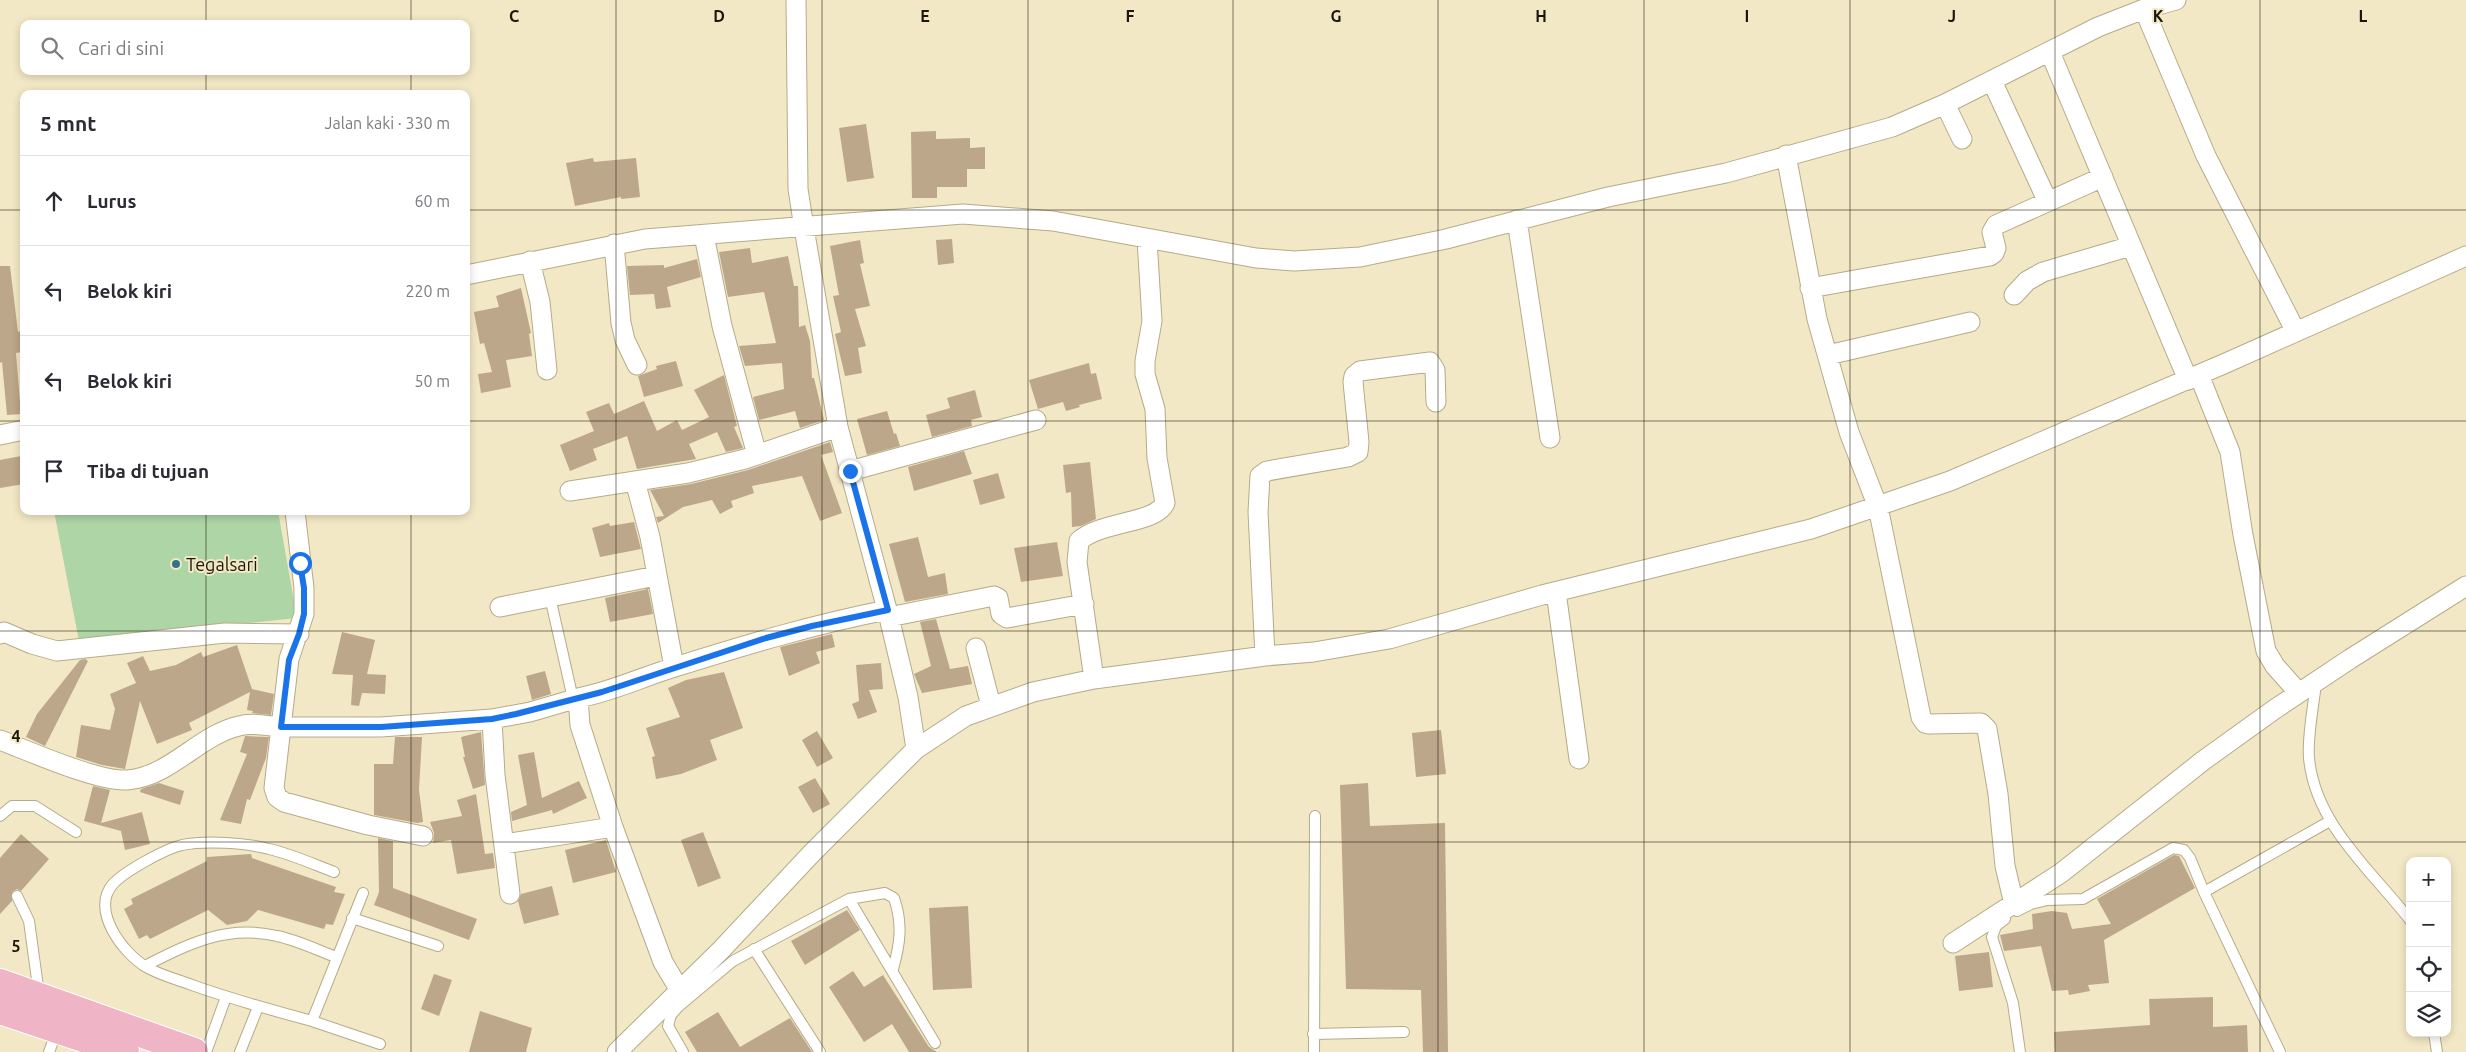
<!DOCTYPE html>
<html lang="id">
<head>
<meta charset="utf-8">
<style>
	body { margin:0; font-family:Ubuntu,sans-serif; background:#f2f2f3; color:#2b2b33 }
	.controls { position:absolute; right:15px; bottom:15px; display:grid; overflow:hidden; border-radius:10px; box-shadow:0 2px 8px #0003 }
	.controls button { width:45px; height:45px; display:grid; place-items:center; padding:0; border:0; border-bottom:1px solid #e1e1e2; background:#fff; color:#2b2b33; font:25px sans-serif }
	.stop { position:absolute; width:15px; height:15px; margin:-11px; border:4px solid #1a73e8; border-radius:50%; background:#fff }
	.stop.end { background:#1a73e8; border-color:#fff; box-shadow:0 1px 5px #0008 }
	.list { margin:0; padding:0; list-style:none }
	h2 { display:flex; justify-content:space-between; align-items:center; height:65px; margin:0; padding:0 20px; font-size:21px }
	h2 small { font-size:16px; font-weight:400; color:#7c7c81 }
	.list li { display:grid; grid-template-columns:32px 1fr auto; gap:15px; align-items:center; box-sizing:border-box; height:90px; padding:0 20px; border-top:1px solid #e1e1e2 }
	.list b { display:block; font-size:19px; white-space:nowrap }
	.list em { font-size:16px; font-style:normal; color:#7c7c81 }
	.icon { flex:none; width:28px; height:28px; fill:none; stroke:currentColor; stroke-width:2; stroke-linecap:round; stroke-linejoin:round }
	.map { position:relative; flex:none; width:2466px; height:1052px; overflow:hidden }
	.search { position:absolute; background:#fff; box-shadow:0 2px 8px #0003; left:20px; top:20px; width:450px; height:55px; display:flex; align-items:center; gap:12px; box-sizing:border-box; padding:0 18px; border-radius:10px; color:#7c7c81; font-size:19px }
	.panel { position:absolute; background:#fff; box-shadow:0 2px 8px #0003; left:20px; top:90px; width:450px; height:425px; border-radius:10px }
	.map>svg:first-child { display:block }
	.green { fill:#add5a5 }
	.building { fill:#bda78a }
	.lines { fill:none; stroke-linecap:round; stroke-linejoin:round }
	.lane-casing { stroke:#b5ab89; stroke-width:12 }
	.street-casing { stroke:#b5ab89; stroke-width:21 }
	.highway-casing { stroke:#fff; stroke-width:30 }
	.lane { stroke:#fff; stroke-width:10 }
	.street { stroke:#fff; stroke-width:19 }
	.highway { stroke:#efb4c5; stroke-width:28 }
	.route { stroke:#1a73e8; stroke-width:6 }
	.grid { fill:none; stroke:#1b170a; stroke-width:1; stroke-opacity:0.55 }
	.poi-dot { fill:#327386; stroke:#f3e8c5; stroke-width:2 }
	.labels { text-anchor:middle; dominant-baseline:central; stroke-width:4; stroke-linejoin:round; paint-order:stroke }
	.poi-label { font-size:18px; fill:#1b170a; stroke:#f3e8c5; text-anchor:start }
	.grid-label { font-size:16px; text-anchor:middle; font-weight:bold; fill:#1b170a; stroke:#f3e8c5; stroke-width:4; stroke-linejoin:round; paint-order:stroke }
</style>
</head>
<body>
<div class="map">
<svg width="2466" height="1052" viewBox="0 0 2466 1052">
	<rect width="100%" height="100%" fill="#f3e8c5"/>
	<!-- green -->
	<path class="green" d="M54,511H278L297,618L79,641Z"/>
	<!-- building -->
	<path class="building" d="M866,124L874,178L847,182L839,128Z
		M936,131V139L970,138V148L985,147V169H967V187H937V198H912L911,132Z
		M593,158L594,162L636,158L640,197L621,199V197L575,206L566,163Z
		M952,239L954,263L938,265L936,240Z
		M860,240L864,263L860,264L870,306L855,309L866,346L858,348L862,373L845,376L835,334L841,332L833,296L839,295L830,246Z
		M750,248L752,263L788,256L794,286H798L799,327L805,325L810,341L812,378H814L824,420L800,428L795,411L759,420L753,397L784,389L782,363L745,366L739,346L776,343L764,292L728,297L719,252Z
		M697,259L701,277L667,287L671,307L656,309L654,294L630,295L627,266L664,265V268Z
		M0,266H10L18,332L20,331L23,352L16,353L21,414L7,415L2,362L0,363Z
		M521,288L531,333L529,334L532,356L506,360L511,387L481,393L478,374L492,372L484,343L480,344L474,312L499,307L496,296Z
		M676,361L683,386L644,397L638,376L657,369L656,366Z
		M1089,363L1091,374L1096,373L1102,399L1079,405L1080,407L1066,411L1063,402L1038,409L1029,380Z
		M724,375L737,426L734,427L743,448L726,452L717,432L689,444L696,459L637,469L627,436L593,449L597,460L570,471L560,445L594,431L586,412L609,403L614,414L644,401L657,431L677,420L682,430L709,417L694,390Z
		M975,390L982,417L971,420L972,426L932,437L926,415L950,408L947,398Z
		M887,411L894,434L896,433L900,446L867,455L857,419Z
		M830,442L833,452L821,455L842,513L820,521L802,476L752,486L754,493L731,501L733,507L720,514L712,500L683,507L658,523L656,517L664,516L650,490L691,484L748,470Z
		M964,451L972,474L914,491L908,467Z
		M21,456L24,484L0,488V460Z
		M1090,462L1096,519L1081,526L1072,527L1071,492L1066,493L1063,465Z
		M998,473L1005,498L980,505L973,480Z
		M634,522L641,549L600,557L592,528L609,523L610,526Z
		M918,537L928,577L945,573L948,594L905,602L889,544Z
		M1057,542L1063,576L1021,582L1014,548Z
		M648,589L653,614L610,622L605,598Z
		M936,619L950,669L968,666L972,684L922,693L914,674L931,666L920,622Z
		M342,632L375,640L367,674L386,675L385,694L362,693L359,706L351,705L353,675L332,674Z
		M832,634L835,647L816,652L820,663L789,676L780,647Z
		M237,645L252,689L274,694L271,715L252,713L253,711L247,710L250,692L189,723L192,730L157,744L140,701L125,769L102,765L76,757L81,725L110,730L115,709L110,694L136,683L127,663L143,656L150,671L176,665L201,652L203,657Z
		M85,659L88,661L45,746L26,737L37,714L80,660Z
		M881,663L883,689L869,690L877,712L858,719L852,704L859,701L856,665Z
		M545,671L551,694L532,700L526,676Z
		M724,672L743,728L710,740L717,760L681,774L656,779L652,757L655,756L646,728L680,717L668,688L686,680Z
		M1441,730L1446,774L1416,777L1412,733Z
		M817,731L833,758L817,767L802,740Z
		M481,732L485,785L473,789L463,757H465L461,737Z
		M245,736L269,737L266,758L250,800L247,799L241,824L220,820L247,754L240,752Z
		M395,737H422L419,790L423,822L417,823L374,815V764H393Z
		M534,752L542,798L579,781L587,798L553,814L552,810L512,821L511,812L527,805L518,755Z
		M815,778L830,804L813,813L798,787Z
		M159,783L184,791L180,805L140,792L141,789Z
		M1368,783L1370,826L1445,823L1448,1052H1423L1421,990L1346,989L1340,785Z
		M93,786L110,790L101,823L142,812L150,844L125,850L121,831L84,821Z
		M476,794L485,854L493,853L495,868L457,874L451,840L433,843L434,833L430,822L462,816L457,800Z
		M703,832L721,878L698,887L681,840Z
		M21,834L49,859L21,891L17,889L12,892V901L0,914V858Z
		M378,838L393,841V888L477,919L469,940L374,905L379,892Z
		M606,840L616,872L573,883L565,850Z
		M251,854L252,858L336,887L334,892L345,894L333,925L326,924L324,929L258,910L247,921L227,925L208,910L150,939L147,935L139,939L124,909L133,904L131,899L207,861V857Z
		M2174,855L2179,856L2195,888L2104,940L2109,983L2088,985L2090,991L2069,995L2068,990L2052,991L2041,946L2004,951L2000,935L2033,929L2032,914L2052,911L2067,913L2072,929L2111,924L2097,899Z
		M552,886L559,915L524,924L518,901L521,894Z
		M968,906L972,988L933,990L929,908Z
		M847,910L860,930L805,965L791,941Z
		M1989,952L1993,987L1959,991L1955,956Z
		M853,971L864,987L883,975L929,1047L937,1052H909L892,1024L864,1042L829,987Z
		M434,974L452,980L439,1016L421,1009Z
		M2213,997V1027L2247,1025L2248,1052H2055L2054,1032L2150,1025L2149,999Z
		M480,1011L532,1028L526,1052H469Z
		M718,1012L740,1047L790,1018L812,1052H697L685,1032Z"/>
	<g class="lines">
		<defs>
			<path id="lane" d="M550,597L573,699
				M2316,682C2314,705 2307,735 2309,758C2315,824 2371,870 2410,920
				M0,816L12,806H35L76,832
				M334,872C313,864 291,854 269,849C246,843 206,840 182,845C165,849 125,871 113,884C90,910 123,953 146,967C160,975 176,979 192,985C231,999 271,1010 312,1021L363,893
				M2204,892L2330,821
				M17,896L29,921L39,994
				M849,899L935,1043
				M2017,911L2031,904L2047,900L2083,899L2173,848L2184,850L2190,858L2204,892L2280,1052
				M352,918L438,946
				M2005,919L1996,926L1992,937L2013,1003L2020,1052
				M754,949L820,1052
				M145,966C188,944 227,924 277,936C297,940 317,950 336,957
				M312,1021L380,1044
				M2434,1033L2437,1052
				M1313,1034L1404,1032
				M49,1052L57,1031
				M206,1052L226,997
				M240,1052L258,1007
				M683,1052L668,1026L671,1015L678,1007L733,961L849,899L885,893L894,898C903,924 900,944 893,969
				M1314,1052L1315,816"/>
			<path id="street" d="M796,0L798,189L804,228L838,427L889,617L908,697L916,749
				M2144,9L2206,156L2296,332
				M2050,52L2188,380
				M1992,81L2047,200
				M1945,104L1962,139
				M1786,155L1817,319L1849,432L1878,507L1921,717L1925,723L1929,724L1981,723L1987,729L1998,794L2005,866L2014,904
				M1517,220L1550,438
				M704,235L722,326L757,455
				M614,244L621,323L625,340L637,365
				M530,261L540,302L547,370
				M466,275L645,239L963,214L1053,221L1256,258L1294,261L1360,257L1446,239L1608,197L1726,173L1892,127L1945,104L2098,27L2144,9L2176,0
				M1810,288L1990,256L1994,253L1996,248L1992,232L1996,225L2103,177
				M2014,295L2027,281L2043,272L2131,246
				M1828,355L1970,322
				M2199,375L2230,452L2243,535L2266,651L2275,666L2298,692
				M0,435L24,430
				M850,471L1036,420
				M635,481L650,537L674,667
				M570,491L688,473L745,459L838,427
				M1556,592L1579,759
				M500,607L656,576
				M889,617L994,596L998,598L1001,614L1007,618L1084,604
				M0,634L4,632L32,644L57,651L225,633L299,634
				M976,648L991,706
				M1265,656L1258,512L1260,476L1267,471L1348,457L1358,452L1359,442L1353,382L1354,376L1360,371L1430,362L1435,370L1436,402
				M1094,679L1077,562L1079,541C1100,521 1156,524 1165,503L1157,458L1155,409L1145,374V361L1152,321L1147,239
				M0,740C29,751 98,782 127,780C170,777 199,735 239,726C252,722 267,726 281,727L289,659L304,614V588L295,511
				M423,836L368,825L284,802L277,797L274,788L281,727H381L492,719
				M504,844L613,827
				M510,894L495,775L492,719L530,712L578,698
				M1953,943L2061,873L2204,760L2275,709L2350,659L2466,586
				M679,989L663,962L613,827L580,725L578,698C611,692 642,677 675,667C745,645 815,624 887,610
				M617,1052L721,950L812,853L916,749L966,716L1033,692L1094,679L1265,656L1314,652L1389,639L1542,595L1811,529L1950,481L2226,363L2466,256"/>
			<path id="highway" d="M0,983L194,1052
				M0,1010L125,1052"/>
		</defs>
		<!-- lane casing -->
		<use href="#lane" class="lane-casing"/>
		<!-- street casing -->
		<use href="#street" class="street-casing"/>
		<!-- highway casing -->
		<use href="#highway" class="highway-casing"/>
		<!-- lane -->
		<use href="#lane" class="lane"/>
		<!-- street -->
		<use href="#street" class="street"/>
		<!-- highway -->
		<use href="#highway" class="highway"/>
	</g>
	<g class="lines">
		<!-- route -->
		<path class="route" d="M300,563L304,588V614L299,634L289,660L281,727H381L492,719L516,714L602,692L766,638L812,626L888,610L850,471"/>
	</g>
	<!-- grid -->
	<path class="grid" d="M206,0V24M411,0V24M616,0V1052M822,0V1052M1028,0V1052M1233,0V1052M1438,0V1052M1644,0V1052M1850,0V1052M2055,0V1052M2260,0V1052M206,71V94M411,71V94M0,210H24M466,210H2466M0,421H24M466,421H2466M206,511V1052M411,511V1052M0,631H2466M0,842H2466"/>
	<!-- markers -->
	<circle class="poi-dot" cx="176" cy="564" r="5"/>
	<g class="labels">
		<!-- poi labels -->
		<g class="poi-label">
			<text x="186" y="564">Tegalsari</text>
		</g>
	</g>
	<g class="grid-label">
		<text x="514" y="22">C</text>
		<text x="719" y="22">D</text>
		<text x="925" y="22">E</text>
		<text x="1130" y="22">F</text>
		<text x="1336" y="22">G</text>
		<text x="1541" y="22">H</text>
		<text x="1747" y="22">I</text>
		<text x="1952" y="22">J</text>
		<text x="2158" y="22">K</text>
		<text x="2363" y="22">L</text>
		<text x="16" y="742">4</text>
		<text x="16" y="952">5</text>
	</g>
</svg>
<div class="controls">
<button>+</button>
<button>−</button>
<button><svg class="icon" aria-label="locate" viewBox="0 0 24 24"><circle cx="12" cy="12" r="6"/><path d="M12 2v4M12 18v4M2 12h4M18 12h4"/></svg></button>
<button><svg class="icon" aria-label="layers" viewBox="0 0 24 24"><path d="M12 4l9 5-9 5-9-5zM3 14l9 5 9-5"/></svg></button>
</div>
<div class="stop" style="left:300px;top:563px"></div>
<div class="stop end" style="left:850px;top:471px"></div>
<div class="search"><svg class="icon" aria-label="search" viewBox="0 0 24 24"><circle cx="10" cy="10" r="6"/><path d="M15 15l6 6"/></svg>Cari di sini</div>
<section class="panel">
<h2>5 mnt<small>Jalan kaki · 330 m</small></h2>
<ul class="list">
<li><svg class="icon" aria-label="ahead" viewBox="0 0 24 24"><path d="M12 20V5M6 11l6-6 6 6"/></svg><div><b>Lurus</b></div><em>60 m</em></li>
<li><svg class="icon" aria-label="left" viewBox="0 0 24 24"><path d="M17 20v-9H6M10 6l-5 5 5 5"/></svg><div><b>Belok kiri</b></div><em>220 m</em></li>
<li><svg class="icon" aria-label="left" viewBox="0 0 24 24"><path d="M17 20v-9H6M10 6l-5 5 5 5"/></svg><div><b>Belok kiri</b></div><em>50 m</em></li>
<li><svg class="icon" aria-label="arrive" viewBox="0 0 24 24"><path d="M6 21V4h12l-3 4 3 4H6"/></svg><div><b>Tiba di tujuan</b></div></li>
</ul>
</section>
</div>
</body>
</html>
